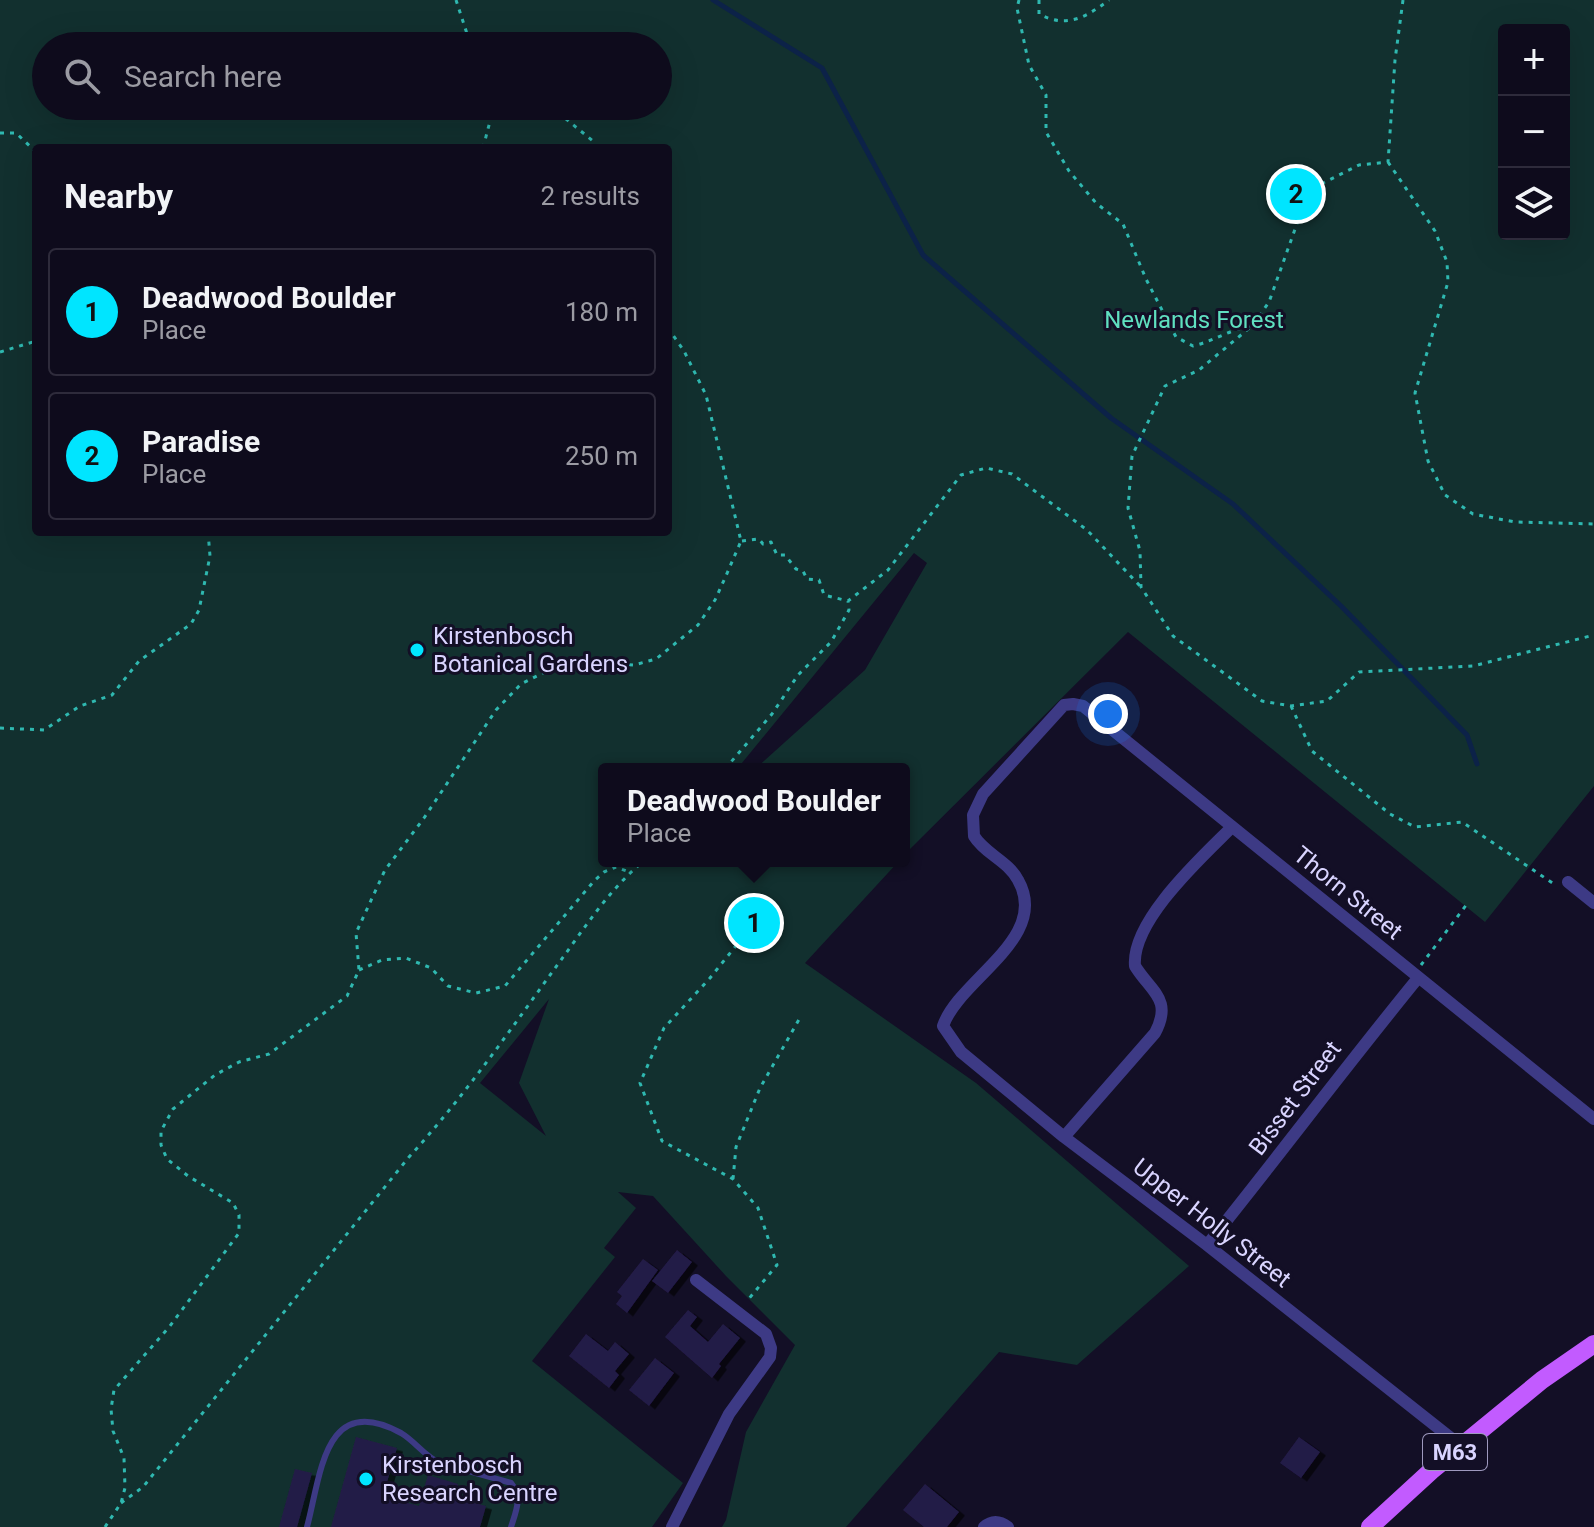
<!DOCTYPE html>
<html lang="en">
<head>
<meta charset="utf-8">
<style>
	body { margin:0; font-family:Roboto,sans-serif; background:#171425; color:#f1f3f6 }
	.controls { position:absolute; right:24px; top:24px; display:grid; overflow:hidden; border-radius:8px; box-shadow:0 8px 32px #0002 }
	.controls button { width:72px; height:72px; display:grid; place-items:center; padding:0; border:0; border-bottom:2px solid #2e2b3b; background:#0e0b1c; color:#f1f3f6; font:40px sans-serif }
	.you { position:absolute; left:1108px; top:714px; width:28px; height:28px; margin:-20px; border:6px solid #fff; border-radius:50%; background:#1a73e8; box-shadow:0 0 0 12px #1a73e833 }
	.badge { display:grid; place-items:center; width:52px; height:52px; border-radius:50%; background:#00e5ff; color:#111; font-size:26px; font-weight:700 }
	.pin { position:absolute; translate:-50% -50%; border:4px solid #fff; box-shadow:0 2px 8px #0006 }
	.popup { position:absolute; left:598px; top:763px; width:312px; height:104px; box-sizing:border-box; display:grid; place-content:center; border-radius:8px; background:#0e0b1c; filter:drop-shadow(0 2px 6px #0005); font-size:26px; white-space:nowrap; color:#9b9ba3 }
	.popup b { font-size:30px; color:#f1f3f6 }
	.popup::after { content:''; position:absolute; left:50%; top:100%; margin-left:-16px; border:16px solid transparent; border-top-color:#0e0b1c }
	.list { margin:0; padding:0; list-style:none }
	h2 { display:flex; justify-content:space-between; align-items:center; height:104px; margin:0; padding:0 32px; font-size:34px }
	h2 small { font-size:26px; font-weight:400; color:#9b9ba3 }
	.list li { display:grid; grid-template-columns:52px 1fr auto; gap:24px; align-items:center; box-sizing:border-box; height:128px; margin:0 16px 16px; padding:0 16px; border:2px solid #2e2b3b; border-radius:8px }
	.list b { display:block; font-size:30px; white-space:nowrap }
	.list p { margin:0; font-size:26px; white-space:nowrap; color:#9b9ba3 }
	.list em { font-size:26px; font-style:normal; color:#9b9ba3 }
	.icon { flex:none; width:44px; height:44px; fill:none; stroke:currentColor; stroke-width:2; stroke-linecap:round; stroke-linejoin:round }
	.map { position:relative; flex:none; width:1594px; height:1527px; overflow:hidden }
	.search { position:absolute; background:#0e0b1c; box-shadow:0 8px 32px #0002; left:32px; top:32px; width:640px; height:88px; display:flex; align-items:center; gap:20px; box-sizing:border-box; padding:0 28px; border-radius:44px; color:#9b9ba3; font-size:30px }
	.panel { position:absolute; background:#0e0b1c; box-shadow:0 8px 32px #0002; left:32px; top:144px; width:640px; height:392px; border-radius:8px }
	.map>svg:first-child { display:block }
	.green { fill:#12302f; fill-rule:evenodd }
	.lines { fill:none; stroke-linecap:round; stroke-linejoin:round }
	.stream { stroke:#0c2248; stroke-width:5 }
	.building { fill:#241b47; filter:url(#shadow) }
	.path { stroke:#2fb8b0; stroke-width:3; stroke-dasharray:4 6; stroke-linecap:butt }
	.service { stroke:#3d3a85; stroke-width:6 }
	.minor { stroke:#3d3a85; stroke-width:12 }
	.primary { stroke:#c25bff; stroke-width:18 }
	.poi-dot { fill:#00e5ff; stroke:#130f26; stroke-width:3 }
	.labels { text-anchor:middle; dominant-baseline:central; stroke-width:6; stroke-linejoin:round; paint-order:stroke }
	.shield { fill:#130f26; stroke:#9e99be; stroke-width:2 }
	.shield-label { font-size:22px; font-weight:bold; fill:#d9d4ff }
	.park-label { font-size:24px; fill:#5fe0c0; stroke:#130f26 }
	.poi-label { font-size:24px; fill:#d9d4ff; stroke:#130f26; text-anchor:start }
	.street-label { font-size:24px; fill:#d9d4ff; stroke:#130f26 }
</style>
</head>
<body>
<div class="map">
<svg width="1594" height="1527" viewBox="0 0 1594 1527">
	<defs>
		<filter id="shadow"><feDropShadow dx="6" dy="3.5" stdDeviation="0" flood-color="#0009"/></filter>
	</defs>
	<rect width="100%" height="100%" fill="#130f26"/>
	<!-- green -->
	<path class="green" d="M0,0H1594V786L1485,922L1128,632L904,855V769H755L865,670L927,563L914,553L737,769H604V861H899L805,963L976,1083L1189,1266L1077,1365L999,1352L846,1527H722L726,1520L746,1432L795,1345L726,1276L653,1196L618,1192L636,1208L604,1248L615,1257L532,1361L683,1483L652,1527H0ZM1504,30H1564V234H1504ZM46,46H658V106H46ZM36,148H668V532H36ZM549,999L519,1083L546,1136L480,1083Z"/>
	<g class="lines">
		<!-- stream -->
		<path class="stream" d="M713,0L822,68L923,255L1111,418L1233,504L1341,606L1467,735L1477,764"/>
	</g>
	<!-- building -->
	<path class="building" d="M677,1250L692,1262L668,1293L652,1281Z
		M643,1259L658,1270L627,1313L616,1304L622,1296L617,1292Z
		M688,1310L697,1317L690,1326L708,1342L723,1324L740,1338L719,1364L721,1366L712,1378L665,1337Z
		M586,1334L608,1351L615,1342L629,1354L615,1371L619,1375L609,1388L569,1356Z
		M655,1358L674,1373L649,1406L629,1390Z
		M356,1437L397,1448L383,1496L419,1506L428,1475L458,1484L454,1497L486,1506L480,1527H331Z
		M1299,1437L1320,1452L1301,1478L1280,1463Z
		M295,1469L312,1473L297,1527H279Z
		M925,1484L959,1512L947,1527H924L903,1510Z"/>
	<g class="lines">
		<!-- path -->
		<path class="path" d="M456,0L471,46
			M1019,0L1017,8L1029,65L1046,95V132L1069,171L1096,203L1123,224L1146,279L1176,337L1193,346C1214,341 1229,330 1250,326
			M1039,0V14C1067,29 1086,17 1109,0
			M1403,0L1395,60L1388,162L1359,165L1309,190L1269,302L1253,325L1199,370L1165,386L1132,456L1128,508L1140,551L1141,587L1173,636L1262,701L1291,706L1327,701L1359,672L1473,666L1594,635
			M550,106L593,141L590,148
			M0,133H16L36,152
			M483,148L494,106
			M1388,162L1435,231L1447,262L1448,282L1415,393L1428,461L1445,495L1473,514L1515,522L1594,524
			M0,352L36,341
			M742,541L759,539L763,544L771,542L777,555H785L796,569L803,571L807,579L819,580L824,595L848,601L888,570L961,475L986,468L1012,474L1087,530L1141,587
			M1291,706L1312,751L1390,814L1415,827L1462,822L1554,884
			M0,728L44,730L80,706L112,695L139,661L191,624L199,610L210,556L208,532
			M725,769L772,714L798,675L831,642L849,610L848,601
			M743,937L710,978L664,1028L640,1083L662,1141L733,1179L758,1208L777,1265L747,1301
			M1421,965L1467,904
			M359,970L382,960L406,958L431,968L448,986L476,993L505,986L594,881L604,872L616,867L629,872
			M733,1179L736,1147L760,1088L801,1016
			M121,1503L143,1487L409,1157C463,1098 511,1029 558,964C584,929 609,889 644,861
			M105,1527L121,1503L125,1488L124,1458L113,1431L111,1409L114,1390L170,1326L239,1233V1215L233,1203L188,1176L167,1159L161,1145V1131L173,1109L215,1075L239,1062L269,1054L347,996L359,970L356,933L385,870L424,818L496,710L521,684L567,661L634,665L656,659L698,625L715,600L725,578L741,541L706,395L684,351L668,328"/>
		<!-- service -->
		<path class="service" d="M307,1527C321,1475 324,1391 401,1433C416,1442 424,1456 440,1463L511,1483C523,1497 516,1511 511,1527"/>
		<!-- minor -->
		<path class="minor" d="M1568,882L1594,903
			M1064,1137L1155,1033C1173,999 1151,992 1135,966C1131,921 1202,857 1232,827
			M1207,1245C1278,1157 1346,1066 1418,978
			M1461,1446L1207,1245L1064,1137L961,1052L943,1026C959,979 1051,938 1018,880C1008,861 985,854 974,836L973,815L983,794L1064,705L1073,704L1083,706L1594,1119
			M672,1527L729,1414L770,1357L771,1348L766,1334L696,1280
			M984,1527C992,1520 1000,1521 1008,1527"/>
		<!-- primary -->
		<path class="primary" d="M1370,1527L1431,1471L1542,1380L1594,1344"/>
	</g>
	<!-- markers -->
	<g class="poi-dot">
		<circle cx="417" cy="650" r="8"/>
		<circle cx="366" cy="1479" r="8"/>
	</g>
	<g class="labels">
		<!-- shield labels -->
		<rect class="shield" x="1423" y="1434" width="64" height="36" rx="6"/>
		<g class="shield-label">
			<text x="1455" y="1452">M63</text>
		</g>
		<!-- park labels -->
		<g class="park-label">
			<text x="1194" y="320">Newlands Forest</text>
		</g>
		<!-- poi labels -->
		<g class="poi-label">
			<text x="433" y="636">Kirstenbosch<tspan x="433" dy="28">Botanical Gardens</tspan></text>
			<text x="382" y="1465">Kirstenbosch<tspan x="382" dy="28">Research Centre</tspan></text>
		</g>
		<!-- street labels -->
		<g class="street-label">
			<text transform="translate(1348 893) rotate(39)">Thorn Street</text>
			<text transform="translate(1295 1098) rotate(-53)">Bisset Street</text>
			<text transform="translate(1212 1223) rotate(38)">Upper Holly Street</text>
		</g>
	</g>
</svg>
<div class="controls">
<button>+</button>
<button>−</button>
<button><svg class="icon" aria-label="layers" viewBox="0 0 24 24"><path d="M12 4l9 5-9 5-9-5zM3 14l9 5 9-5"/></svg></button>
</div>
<div class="you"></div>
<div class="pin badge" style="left:754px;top:923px">1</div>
<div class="popup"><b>Deadwood Boulder</b>Place</div>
<div class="pin badge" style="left:1296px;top:194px">2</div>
<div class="search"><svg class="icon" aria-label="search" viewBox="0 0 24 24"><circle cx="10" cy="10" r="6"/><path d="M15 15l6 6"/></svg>Search here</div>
<section class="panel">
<h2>Nearby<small>2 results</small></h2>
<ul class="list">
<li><span class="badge">1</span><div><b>Deadwood Boulder</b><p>Place</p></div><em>180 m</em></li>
<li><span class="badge">2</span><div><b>Paradise</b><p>Place</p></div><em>250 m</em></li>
</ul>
</section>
</div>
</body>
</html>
